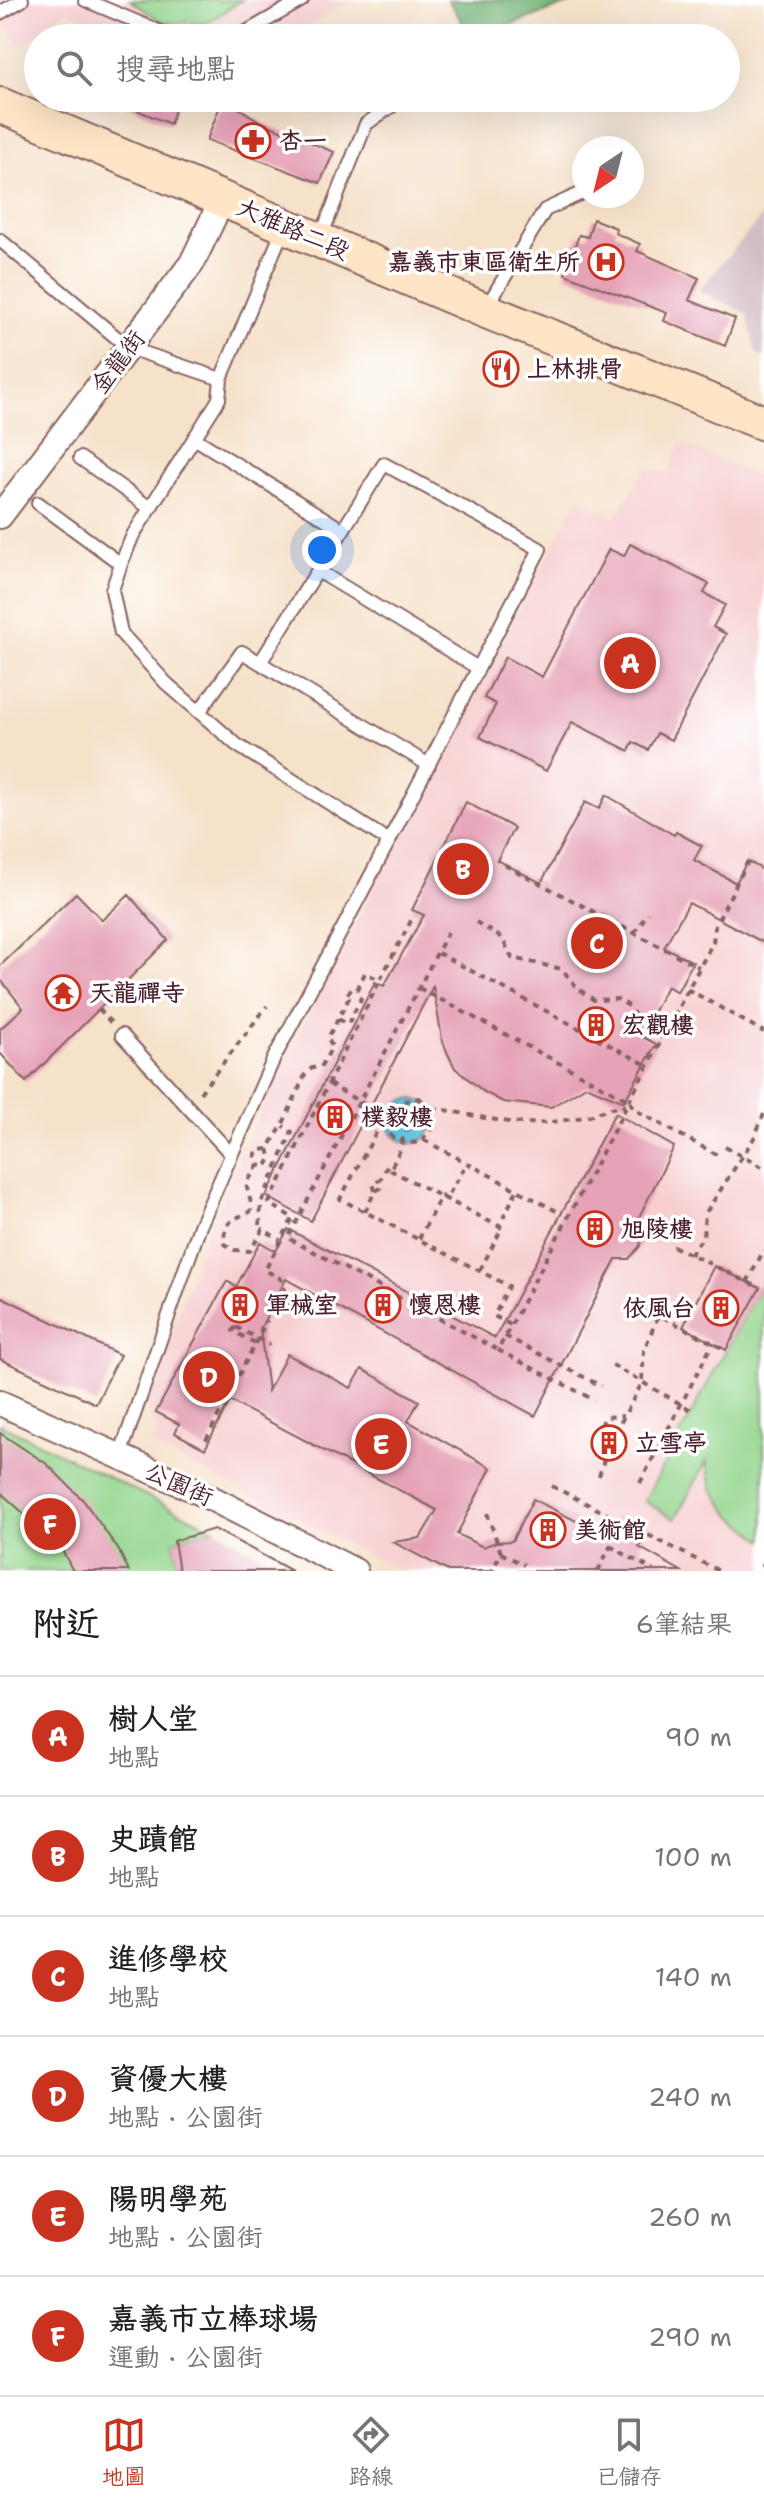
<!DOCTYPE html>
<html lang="zh-TW">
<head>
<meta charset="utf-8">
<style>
	body { margin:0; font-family:"Shantell Sans","LXGW WenKai TC",sans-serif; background:#f6f6f6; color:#202124 }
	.compass { position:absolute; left:572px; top:136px; width:72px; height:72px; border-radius:50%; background:#fff; box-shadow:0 8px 32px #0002; rotate:215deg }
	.you { position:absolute; left:322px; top:550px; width:28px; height:28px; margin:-20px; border:6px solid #fff; border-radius:50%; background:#1a73e8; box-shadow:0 0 0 12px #1a73e833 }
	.badge { display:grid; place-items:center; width:52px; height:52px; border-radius:50%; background:#c8321e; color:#fff; font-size:26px; font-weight:700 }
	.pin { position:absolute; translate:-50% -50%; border:4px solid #fff; box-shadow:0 2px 8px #0006 }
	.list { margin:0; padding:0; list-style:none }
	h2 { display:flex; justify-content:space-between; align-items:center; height:104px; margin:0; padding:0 32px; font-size:34px }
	h2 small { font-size:26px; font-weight:400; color:#757577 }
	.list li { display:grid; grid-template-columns:52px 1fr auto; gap:24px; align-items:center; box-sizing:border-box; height:120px; padding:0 32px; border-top:2px solid #e0e0e0 }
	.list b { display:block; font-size:30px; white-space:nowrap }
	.list p { margin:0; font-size:26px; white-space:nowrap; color:#757577 }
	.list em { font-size:26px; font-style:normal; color:#757577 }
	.icon { flex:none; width:44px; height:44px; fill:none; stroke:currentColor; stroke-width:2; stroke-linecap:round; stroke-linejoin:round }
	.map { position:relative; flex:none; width:764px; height:1571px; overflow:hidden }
	.search { position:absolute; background:#fff; box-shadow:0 8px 32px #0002; left:24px; right:24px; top:24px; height:88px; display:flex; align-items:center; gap:20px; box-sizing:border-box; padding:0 28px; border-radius:44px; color:#757577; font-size:30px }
	.sheet { height:824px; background:#fff }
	nav { display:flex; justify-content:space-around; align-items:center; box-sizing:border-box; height:112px; border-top:2px solid #e0e0e0; background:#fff; font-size:22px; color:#757577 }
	nav a { display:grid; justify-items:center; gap:4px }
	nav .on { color:#c8321e }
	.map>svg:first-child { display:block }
	.built { fill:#f7cfd0 }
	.industrial { fill:#d2bdc5 }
	.green { fill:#93d58c; stroke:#6e7a5c; stroke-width:2 }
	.forest { fill:#76b678; stroke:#606a52; stroke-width:2 }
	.water { fill:#5dc2db; stroke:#547083; stroke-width:2 }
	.building { fill:#e6a3b8 }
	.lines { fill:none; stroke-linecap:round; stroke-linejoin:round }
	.lane-casing { stroke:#866362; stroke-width:16 }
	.street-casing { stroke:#866362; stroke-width:28 }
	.secondary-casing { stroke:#866362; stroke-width:38 }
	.path { stroke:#866362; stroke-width:4; stroke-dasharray:6 6; stroke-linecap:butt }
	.lane { stroke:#fff; stroke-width:12 }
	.street { stroke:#fff; stroke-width:24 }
	.secondary { stroke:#fde5c5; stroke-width:34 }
	.labels { text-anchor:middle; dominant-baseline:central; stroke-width:7; stroke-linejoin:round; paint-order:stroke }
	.poi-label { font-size:24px; font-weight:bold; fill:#4a1f2b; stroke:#fff; text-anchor:start }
	.street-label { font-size:24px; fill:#4a1f2b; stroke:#fff }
</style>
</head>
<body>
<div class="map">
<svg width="764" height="1571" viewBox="0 0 764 1571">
	<rect width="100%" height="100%" fill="#fff"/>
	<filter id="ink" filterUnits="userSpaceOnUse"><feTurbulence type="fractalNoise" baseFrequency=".0125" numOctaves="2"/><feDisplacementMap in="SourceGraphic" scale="16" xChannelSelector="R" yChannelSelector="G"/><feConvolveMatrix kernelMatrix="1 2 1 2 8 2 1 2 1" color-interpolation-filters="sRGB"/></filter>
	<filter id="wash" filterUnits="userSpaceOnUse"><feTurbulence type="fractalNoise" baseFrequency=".006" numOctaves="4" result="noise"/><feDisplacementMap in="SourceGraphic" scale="32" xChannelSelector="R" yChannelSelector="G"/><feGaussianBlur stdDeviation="1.8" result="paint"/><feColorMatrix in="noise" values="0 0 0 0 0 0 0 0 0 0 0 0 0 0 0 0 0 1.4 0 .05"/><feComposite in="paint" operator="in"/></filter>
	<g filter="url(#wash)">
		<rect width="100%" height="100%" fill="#f6e1c9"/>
		<!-- built -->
		<path class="built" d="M0,0H351L289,38H125L66,10L22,47L0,18Z
			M681,443L764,479V1571H401L151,1445L158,1431L145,1403L207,1231L283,1062L579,496L615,518L647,466L669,473Z"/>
		<!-- industrial -->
		<path class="industrial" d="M764,214V357L756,354L747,314L699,290Z"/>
		<!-- green -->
		<path class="green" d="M130,0H242L207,23L162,22Z
			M764,1280V1541L729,1513L712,1488L707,1461L675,1519L644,1501Z
			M0,1424L214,1529L174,1541L179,1571H0Z"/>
		<!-- forest -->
		<path class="forest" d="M448,0H580L473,38Z"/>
		<!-- water -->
		<path class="water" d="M389 1121a22 22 0 1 1 44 0a22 22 0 1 1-44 0Z"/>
		<g id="blocks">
			<!-- building -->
			<path class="building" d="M108,98H179L170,124Z
				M223,98L261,122L334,152L320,183L207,140Z
				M593,219L616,228L615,233L640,244L637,251L699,278L689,300L735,319L725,346L664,321L667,313L565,274L579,235L588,237Z
				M630,544L709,584L704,593L725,605L713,627L726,634L671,740L657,733L648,750L633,742L629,751L572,722L546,771L480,737L496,704L484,698L505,657L542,677L609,549L624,556Z
				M606,795L674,835L676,832L702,846L694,860L736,883L747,861L764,870V943L689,903L664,947L693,962L677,992L667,986L641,1036L656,1044L624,1102L586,1086L551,1107L503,1102L484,1092L455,1068L448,1054L442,1039L433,986L311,1221L266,1196L375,982L384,986L424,915L412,910L466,802L514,828L497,860L541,883L585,802L599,809Z
				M76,893L102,920L129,895L168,940L26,1082L0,1053V1029L23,1008L0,979V966Z
				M615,1113L674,1147L636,1223L641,1239L640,1246L629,1259H616L535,1416L286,1279L260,1329L268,1391L287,1354L351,1388L362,1369L419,1401L408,1421L491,1468L457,1534L483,1547L496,1542L512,1541L533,1499L606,1536L616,1517L646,1533L639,1547L681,1571H448L393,1542L420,1538L437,1510L230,1401L205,1449L175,1433L179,1424L156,1412L227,1281L236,1287L260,1242L276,1251L288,1229L495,1338Z
				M714,1266L760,1288L726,1350L683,1327Z
				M0,1296L120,1355L96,1404L0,1359Z
				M610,1430L619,1436L617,1452L601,1449L596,1434Z
				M0,1433L47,1464L83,1500L118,1549L129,1571H73L60,1546L0,1492Z
				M214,1529L292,1571H179L174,1541Z"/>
		</g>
	</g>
	<g filter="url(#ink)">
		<use href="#blocks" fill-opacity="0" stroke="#866362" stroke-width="2"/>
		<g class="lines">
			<defs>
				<path id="lane" d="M85,0L175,38
					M0,13L22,0
					M236,38L302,0
					M320,239L366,124L403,98
					M0,240L129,348L221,379L219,399L133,535L121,564L112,590L121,633L166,683L237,745L389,841L274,1058L200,1226L119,1458
					M486,308L545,210L584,192
					M221,379L284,227
					M194,438L343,530
					M80,458L150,508
					M38,503L121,564
					M318,571L478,668
					M260,663L384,464L540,549L389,841
					M199,712L242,652L429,765
					M122,1035L231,1154"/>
				<path id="street" d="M0,516L192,263L222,200
					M0,1403L197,1491L355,1571"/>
				<path id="secondary" d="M0,105L484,310L764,423"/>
			</defs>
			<!-- lane casing -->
			<use href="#lane" class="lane-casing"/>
			<!-- street casing -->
			<use href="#street" class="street-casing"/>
			<!-- secondary casing -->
			<use href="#secondary" class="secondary-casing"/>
			<!-- path -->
			<path class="path" d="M505,865L699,967
				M476,922L502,938L512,958L562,969L577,988L594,1000L617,999L629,1006L642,1028L662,1037
				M448,932L288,1238L498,1350L713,942L715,926L751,855
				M634,933L648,913
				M438,953L647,1065
				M419,988L628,1100L637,1111L719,1156
				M687,989L764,1032
				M99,1009L112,1024
				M338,1019L348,1024L361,999L358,997
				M329,1084L367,1106L364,1111L383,1123
				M200,1093L267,1006
				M418,1098L433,1108V1127L420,1142C400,1146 384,1138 386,1116L400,1102Z
				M392,1108L432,1130
				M433,1108C468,1113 503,1125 539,1123C555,1122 573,1119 589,1116C602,1112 611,1106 625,1106
				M382,1122L340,1199L509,1286L494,1316L511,1325
				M424,1140L562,1214
				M401,1143L422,1099
				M725,1147L764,1168
				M268,1149L259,1150L255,1155L258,1165L266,1167L271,1159L268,1149L282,1126L305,1075L312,1068L321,1067L332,1047L328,1038L349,998L346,996L352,988L357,989L365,973L380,980L414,915
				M258,1165L246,1184L252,1207L250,1212C233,1219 222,1222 225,1244L234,1250L250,1251L263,1229L280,1240
				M390,1170L502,1228
				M375,1191L373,1183L380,1180
				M365,1212L375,1191L381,1188L380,1180L386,1168L390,1170L403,1144
				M260,1225L261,1203L292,1132L283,1126
				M419,1239L441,1196L446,1199L467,1163
				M673,1246L760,1288
				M690,1255L703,1237L705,1214L754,1138L764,1114
				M480,1270L502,1228L499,1226L517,1190
				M747,1282L764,1250
				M290,1304L281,1279L265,1270L293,1218L269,1203L380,980
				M642,1306L726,1350
				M236,1327L270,1345
				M236,1327L233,1331L255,1343
				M505,1336L601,1386
				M498,1350L594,1400
				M612,1365L693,1411
				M615,1433L642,1383L644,1350L659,1314
				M206,1440L267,1320
				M608,1450L605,1456L590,1446L605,1417L623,1416
				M599,1476L605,1456
				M640,1483L713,1343
				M552,1486L719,1571
				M487,1513L501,1553L492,1571
				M610,1546L653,1570
				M501,1553L524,1565
				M762,1567L764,1564
				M598,1571L623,1521"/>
			<!-- lane -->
			<use href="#lane" class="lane"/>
			<!-- street -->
			<use href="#street" class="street"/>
			<!-- secondary -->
			<use href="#secondary" class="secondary"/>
		</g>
	</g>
	<!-- icons -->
	<defs>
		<symbol id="pharmacy-ring" viewBox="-11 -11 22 22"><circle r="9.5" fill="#fff" stroke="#c8321e" stroke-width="1.5"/><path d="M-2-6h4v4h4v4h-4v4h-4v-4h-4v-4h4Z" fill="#c8321e"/></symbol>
		<symbol id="hospital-ring" viewBox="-11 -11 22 22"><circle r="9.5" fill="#fff" stroke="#c8321e" stroke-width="1.5"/><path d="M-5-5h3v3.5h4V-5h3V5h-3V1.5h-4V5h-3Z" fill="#c8321e"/></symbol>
		<symbol id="restaurant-ring" viewBox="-11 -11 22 22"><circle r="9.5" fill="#fff" stroke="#c8321e" stroke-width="1.5"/><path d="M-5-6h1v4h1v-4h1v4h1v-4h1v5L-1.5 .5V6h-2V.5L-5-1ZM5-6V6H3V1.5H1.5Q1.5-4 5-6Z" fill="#c8321e"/></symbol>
		<symbol id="temple-ring" viewBox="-11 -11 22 22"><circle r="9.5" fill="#fff" stroke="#c8321e" stroke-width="1.5"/><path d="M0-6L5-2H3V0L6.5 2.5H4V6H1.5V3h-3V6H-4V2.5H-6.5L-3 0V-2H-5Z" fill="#c8321e"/></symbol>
		<symbol id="building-ring" viewBox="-11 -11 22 22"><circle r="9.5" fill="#fff" stroke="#c8321e" stroke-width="1.5"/><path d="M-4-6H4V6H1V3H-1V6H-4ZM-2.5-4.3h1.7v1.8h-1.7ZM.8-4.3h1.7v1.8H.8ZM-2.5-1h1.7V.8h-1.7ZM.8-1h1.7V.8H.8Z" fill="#c8321e"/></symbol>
	</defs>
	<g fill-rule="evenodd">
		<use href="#pharmacy-ring" x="233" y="121" width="40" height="40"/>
		<use href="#hospital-ring" x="586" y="242" width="40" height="40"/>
		<use href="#restaurant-ring" x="481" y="349" width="40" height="40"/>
		<use href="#temple-ring" x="43" y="973" width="40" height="40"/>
		<use href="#building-ring" x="576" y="1005" width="40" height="40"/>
		<use href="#building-ring" x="315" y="1097" width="40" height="40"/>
		<use href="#building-ring" x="575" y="1209" width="40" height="40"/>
		<use href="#building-ring" x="220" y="1285" width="40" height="40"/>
		<use href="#building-ring" x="363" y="1285" width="40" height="40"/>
		<use href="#building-ring" x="701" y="1288" width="40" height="40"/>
		<use href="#building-ring" x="589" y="1423" width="40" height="40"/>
		<use href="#building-ring" x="528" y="1510" width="40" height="40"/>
	</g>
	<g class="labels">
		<!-- poi labels -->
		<g class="poi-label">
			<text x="279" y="141">杏一</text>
			<text x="580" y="262" text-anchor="end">嘉義市東區衛生所</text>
			<text x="527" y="369">上林排骨</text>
			<text x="89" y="993">天龍禪寺</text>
			<text x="622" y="1025">宏觀樓</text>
			<text x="361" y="1117">樸毅樓</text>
			<text x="621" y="1229">旭陵樓</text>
			<text x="266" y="1305">軍械室</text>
			<text x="409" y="1305">懷恩樓</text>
			<text x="695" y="1308" text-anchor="end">依風台</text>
			<text x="635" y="1443">立雪亭</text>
			<text x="574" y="1530">美術館</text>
		</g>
		<!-- street labels -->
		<g class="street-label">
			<text transform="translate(293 229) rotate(23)">大雅路二段</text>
			<text transform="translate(118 362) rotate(-53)">金龍街</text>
			<text transform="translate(179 1484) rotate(24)">公園街</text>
		</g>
	</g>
</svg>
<svg class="compass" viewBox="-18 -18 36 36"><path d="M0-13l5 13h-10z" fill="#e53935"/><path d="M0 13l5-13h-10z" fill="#757577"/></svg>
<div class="you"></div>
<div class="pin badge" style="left:630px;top:663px">A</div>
<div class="pin badge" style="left:463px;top:869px">B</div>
<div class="pin badge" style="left:597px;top:943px">C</div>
<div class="pin badge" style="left:209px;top:1377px">D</div>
<div class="pin badge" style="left:381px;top:1444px">E</div>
<div class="pin badge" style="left:50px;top:1524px">F</div>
<div class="search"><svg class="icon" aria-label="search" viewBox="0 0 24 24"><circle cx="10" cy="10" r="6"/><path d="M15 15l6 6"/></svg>搜尋地點</div>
</div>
<section class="sheet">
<h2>附近<small>6筆結果</small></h2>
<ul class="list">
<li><span class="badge">A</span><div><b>樹人堂</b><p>地點</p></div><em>90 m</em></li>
<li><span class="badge">B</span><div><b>史蹟館</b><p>地點</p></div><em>100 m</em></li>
<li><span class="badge">C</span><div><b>進修學校</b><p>地點</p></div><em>140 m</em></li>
<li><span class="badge">D</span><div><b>資優大樓</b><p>地點 · 公園街</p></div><em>240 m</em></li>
<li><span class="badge">E</span><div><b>陽明學苑</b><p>地點 · 公園街</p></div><em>260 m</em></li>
<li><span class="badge">F</span><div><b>嘉義市立棒球場</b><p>運動 · 公園街</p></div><em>290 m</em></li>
</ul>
</section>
<nav>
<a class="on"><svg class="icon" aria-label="map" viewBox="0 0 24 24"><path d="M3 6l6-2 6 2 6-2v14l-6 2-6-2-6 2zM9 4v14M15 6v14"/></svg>地圖</a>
<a><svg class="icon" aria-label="directions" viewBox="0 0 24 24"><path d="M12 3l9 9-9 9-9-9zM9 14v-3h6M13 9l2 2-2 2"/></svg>路線</a>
<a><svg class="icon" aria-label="saved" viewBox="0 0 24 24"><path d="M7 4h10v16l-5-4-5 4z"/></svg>已儲存</a>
</nav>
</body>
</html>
